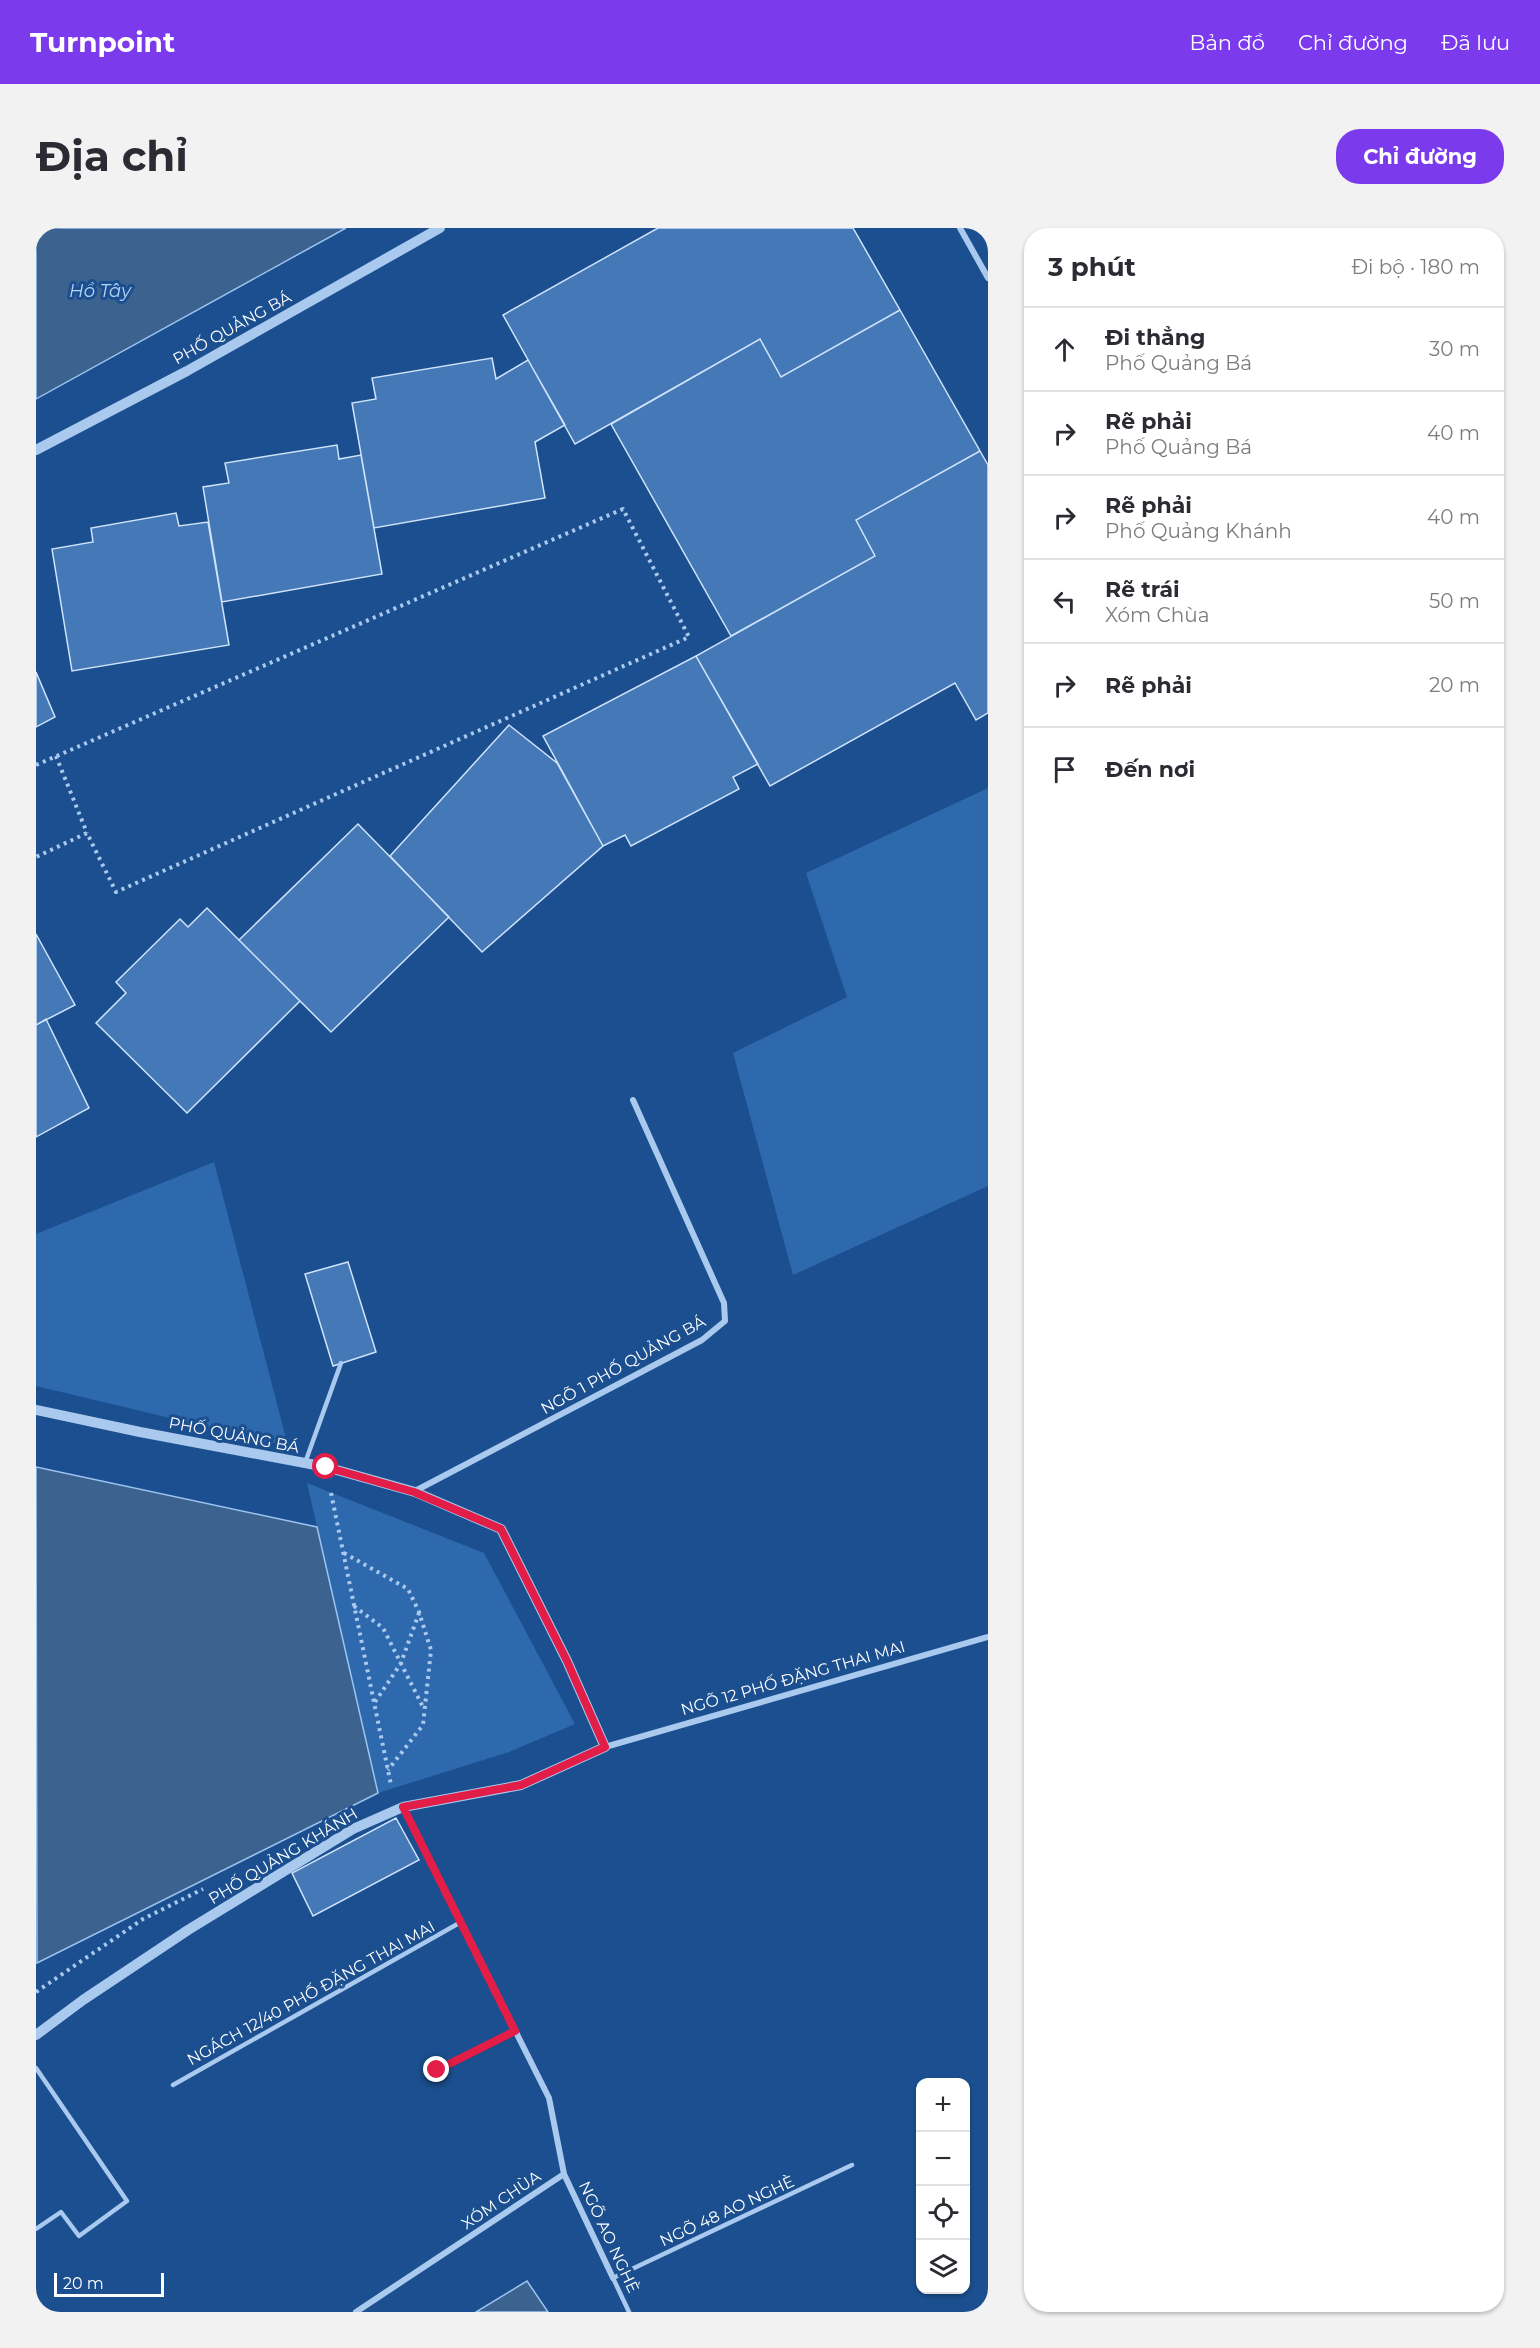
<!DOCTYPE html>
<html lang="vi">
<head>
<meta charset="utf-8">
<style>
	body { margin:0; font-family:Montserrat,sans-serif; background:#f2f2f3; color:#2b2b33 }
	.controls { position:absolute; right:18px; bottom:18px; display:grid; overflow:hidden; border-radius:12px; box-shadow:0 2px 4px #0004 }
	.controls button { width:54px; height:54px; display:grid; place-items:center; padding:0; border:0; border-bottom:2px solid #e1e1e2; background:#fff; color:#2b2b33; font:30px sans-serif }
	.scale { position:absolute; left:18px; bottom:15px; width:110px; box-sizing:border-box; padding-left:6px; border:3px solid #fff; border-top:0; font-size:16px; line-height:21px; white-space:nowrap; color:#fff; -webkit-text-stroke:4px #1b4f8f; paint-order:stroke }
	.stop { position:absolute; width:18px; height:18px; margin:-14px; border:4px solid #e11d48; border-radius:50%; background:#fff }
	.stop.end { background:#e11d48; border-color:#fff; box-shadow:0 2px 6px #0008 }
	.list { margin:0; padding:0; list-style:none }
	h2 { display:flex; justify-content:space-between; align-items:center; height:78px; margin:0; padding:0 24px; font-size:26px }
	h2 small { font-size:20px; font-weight:400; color:#7c7c81 }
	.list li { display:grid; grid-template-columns:39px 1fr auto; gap:18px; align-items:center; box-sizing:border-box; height:84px; padding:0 24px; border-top:2px solid #e1e1e2 }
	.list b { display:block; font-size:22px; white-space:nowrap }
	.list p { margin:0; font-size:20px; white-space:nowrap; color:#7c7c81 }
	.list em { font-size:20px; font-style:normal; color:#7c7c81 }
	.icon { flex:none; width:33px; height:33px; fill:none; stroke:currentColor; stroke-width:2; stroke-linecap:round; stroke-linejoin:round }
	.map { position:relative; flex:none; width:952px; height:2084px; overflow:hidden; border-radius:24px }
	header { display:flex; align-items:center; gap:36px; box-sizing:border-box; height:84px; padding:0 30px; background:#7c3aed; color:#fff }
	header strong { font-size:28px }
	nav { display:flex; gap:33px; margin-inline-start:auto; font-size:21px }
	.intro { display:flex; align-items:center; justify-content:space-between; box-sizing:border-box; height:144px; padding:0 36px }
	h1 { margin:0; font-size:42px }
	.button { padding:15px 27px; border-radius:24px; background:#7c3aed; color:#fff; font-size:21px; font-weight:700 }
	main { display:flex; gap:36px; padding:0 36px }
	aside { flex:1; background:#fff; border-radius:24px; box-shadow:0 2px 4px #0004 }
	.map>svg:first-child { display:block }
	.green { fill:#2e69ad }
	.water { fill:#3c6290; stroke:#9cc4f0; stroke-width:1.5 }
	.building { fill:#4478b7; stroke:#cfe3fa; stroke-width:1.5 }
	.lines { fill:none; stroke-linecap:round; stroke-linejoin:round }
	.path { stroke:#a9c9ee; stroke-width:4; stroke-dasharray:3 4.5; stroke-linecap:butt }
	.service { stroke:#a9c9ee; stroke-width:4.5 }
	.minor { stroke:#a9c9ee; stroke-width:6 }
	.tertiary { stroke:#a9c9ee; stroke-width:10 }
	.route { stroke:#e11d48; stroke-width:8 }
	.labels { text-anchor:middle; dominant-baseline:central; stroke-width:6; stroke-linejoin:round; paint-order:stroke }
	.street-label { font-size:16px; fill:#fff; stroke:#1b4f8f }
	.water-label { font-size:18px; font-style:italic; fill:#b5d3f5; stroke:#1b4f8f }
</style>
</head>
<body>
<header>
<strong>Turnpoint</strong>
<nav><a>Bản đồ</a><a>Chỉ đường</a><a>Đã lưu</a></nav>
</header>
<div class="intro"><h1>Địa chỉ</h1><a class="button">Chỉ đường</a></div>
<main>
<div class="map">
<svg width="952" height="2084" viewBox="0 0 952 2084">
	<rect width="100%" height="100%" fill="#1b4f8f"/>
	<!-- green -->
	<path class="green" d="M952,560V958L757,1047L697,825L811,769L770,645Z
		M178,934L252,1218L0,1158V1006Z
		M271,1255L448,1325L539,1496L473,1524L342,1565Z"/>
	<!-- water -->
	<path class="water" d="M0,0H310L0,171Z
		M0,1239L281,1299L342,1565L1,1735Z
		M491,2053L512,2084H440Z"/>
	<!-- building -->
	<path class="building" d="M622,0H817L864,82L745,149L724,111L539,216L467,87Z
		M864,82L944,223L820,292L839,328L695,408L575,196L724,111L745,149Z
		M456,130L460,151L492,132L529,197L499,214L509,270L338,300L316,175L340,171L336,150Z
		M301,217L303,231L325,227L346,346L186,374L167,259L193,255L189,235Z
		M944,223L952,237V485L940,492L919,455L734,558L660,428L839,328L820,292Z
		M140,285L143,298L172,294L193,417L36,443L16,321L57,314L55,300Z
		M660,428L722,536L697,549L703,561L595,618L589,607L567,618L507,508Z
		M0,444L19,489L0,499Z
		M473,497L521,535L567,618L446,724L354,628Z
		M322,596L413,689L295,804L203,712Z
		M171,680L264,773L151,885L60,795L90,765L80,754L144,691L152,699Z
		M0,706L39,777L0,797Z
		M10,791L53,880L0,909V797Z
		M312,1034L340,1124L297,1138L269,1046Z
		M360,1590L383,1632L277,1688L256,1645Z"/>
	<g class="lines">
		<!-- path -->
		<path class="path" d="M20,528L51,605
			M0,537L587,281L653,409L80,664L51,605L0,629
			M295,1265L355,1557
			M308,1325L372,1361L383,1384L395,1422L387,1497L352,1542
			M318,1378L347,1400L388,1481
			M339,1474L365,1435L383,1385
			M0,1764L107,1691L167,1661"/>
		<!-- service -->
		<path class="service" d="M269,1235L305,1135
			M0,1840L91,1973L43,2008L25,1984L0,2001
			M401,1842L479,1803
			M137,1857L425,1694
			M593,2084L577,2050L816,1937"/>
		<!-- minor -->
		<path class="minor" d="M924,0L952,50
			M379,1263L666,1112L689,1093L688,1075L597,872
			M569,1519L952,1409
			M367,1579L513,1870L528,1946L577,2050
			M320,2084L528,1946"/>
		<!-- tertiary -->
		<path class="tertiary" d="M0,222L151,143L404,0
			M0,1182L104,1204L290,1239L379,1264L465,1301L531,1433L569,1519L485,1557L367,1579L317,1601L152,1702L47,1772L0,1807"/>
	</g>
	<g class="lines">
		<!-- route -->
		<path class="route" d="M290,1239L378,1264L465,1301L531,1433L569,1519L485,1557L367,1579L479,1803L401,1842"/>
	</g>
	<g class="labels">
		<!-- street labels -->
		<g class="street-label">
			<text transform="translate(196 100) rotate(-29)">PHỐ QUẢNG BÁ</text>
			<text transform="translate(587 1137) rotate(-29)">NGÕ 1 PHỐ QUẢNG BÁ</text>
			<text transform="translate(198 1207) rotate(11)">PHỐ QUẢNG BÁ</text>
			<text transform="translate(757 1450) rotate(-16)">NGÕ 12 PHỐ ĐẶNG THAI MAI</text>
			<text transform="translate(247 1628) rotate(-31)">PHỐ QUẢNG KHÁNH</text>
			<text transform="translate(275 1765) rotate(-29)">NGÁCH 12/40 PHỐ ĐẶNG THAI MAI</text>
			<text transform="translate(465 1972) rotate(-34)">XÓM CHÙA</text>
			<text transform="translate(691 1983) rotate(-25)">NGÕ 48 AO NGHÈ</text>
			<text transform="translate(573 2009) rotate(65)">NGÕ AO NGHÈ</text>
		</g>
		<!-- water labels -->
		<g class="water-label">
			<text x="64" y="63">Hồ Tây</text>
		</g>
	</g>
</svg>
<div class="controls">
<button>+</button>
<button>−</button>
<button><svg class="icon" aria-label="locate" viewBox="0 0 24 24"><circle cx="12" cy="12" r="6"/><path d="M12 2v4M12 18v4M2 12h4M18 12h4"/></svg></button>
<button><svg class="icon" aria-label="layers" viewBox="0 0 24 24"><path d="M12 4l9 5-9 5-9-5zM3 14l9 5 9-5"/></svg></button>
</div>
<div class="scale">20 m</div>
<div class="stop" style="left:290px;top:1239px"></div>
<div class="stop end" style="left:401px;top:1842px"></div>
</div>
<aside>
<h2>3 phút<small>Đi bộ · 180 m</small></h2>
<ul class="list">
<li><svg class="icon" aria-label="ahead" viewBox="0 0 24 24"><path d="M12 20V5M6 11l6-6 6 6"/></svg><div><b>Đi thẳng</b><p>Phố Quảng Bá</p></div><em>30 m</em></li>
<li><svg class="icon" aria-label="right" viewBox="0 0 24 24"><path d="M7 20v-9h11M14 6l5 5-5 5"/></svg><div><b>Rẽ phải</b><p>Phố Quảng Bá</p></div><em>40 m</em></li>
<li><svg class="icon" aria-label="right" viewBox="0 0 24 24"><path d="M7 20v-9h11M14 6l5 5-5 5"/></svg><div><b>Rẽ phải</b><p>Phố Quảng Khánh</p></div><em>40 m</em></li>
<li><svg class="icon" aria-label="left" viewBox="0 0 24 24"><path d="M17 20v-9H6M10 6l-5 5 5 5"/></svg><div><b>Rẽ trái</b><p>Xóm Chùa</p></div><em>50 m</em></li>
<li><svg class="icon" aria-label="right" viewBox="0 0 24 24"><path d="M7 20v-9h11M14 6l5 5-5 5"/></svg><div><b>Rẽ phải</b></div><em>20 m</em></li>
<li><svg class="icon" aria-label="arrive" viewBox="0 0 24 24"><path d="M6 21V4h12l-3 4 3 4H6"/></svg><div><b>Đến nơi</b></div></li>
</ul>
</aside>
</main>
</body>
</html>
